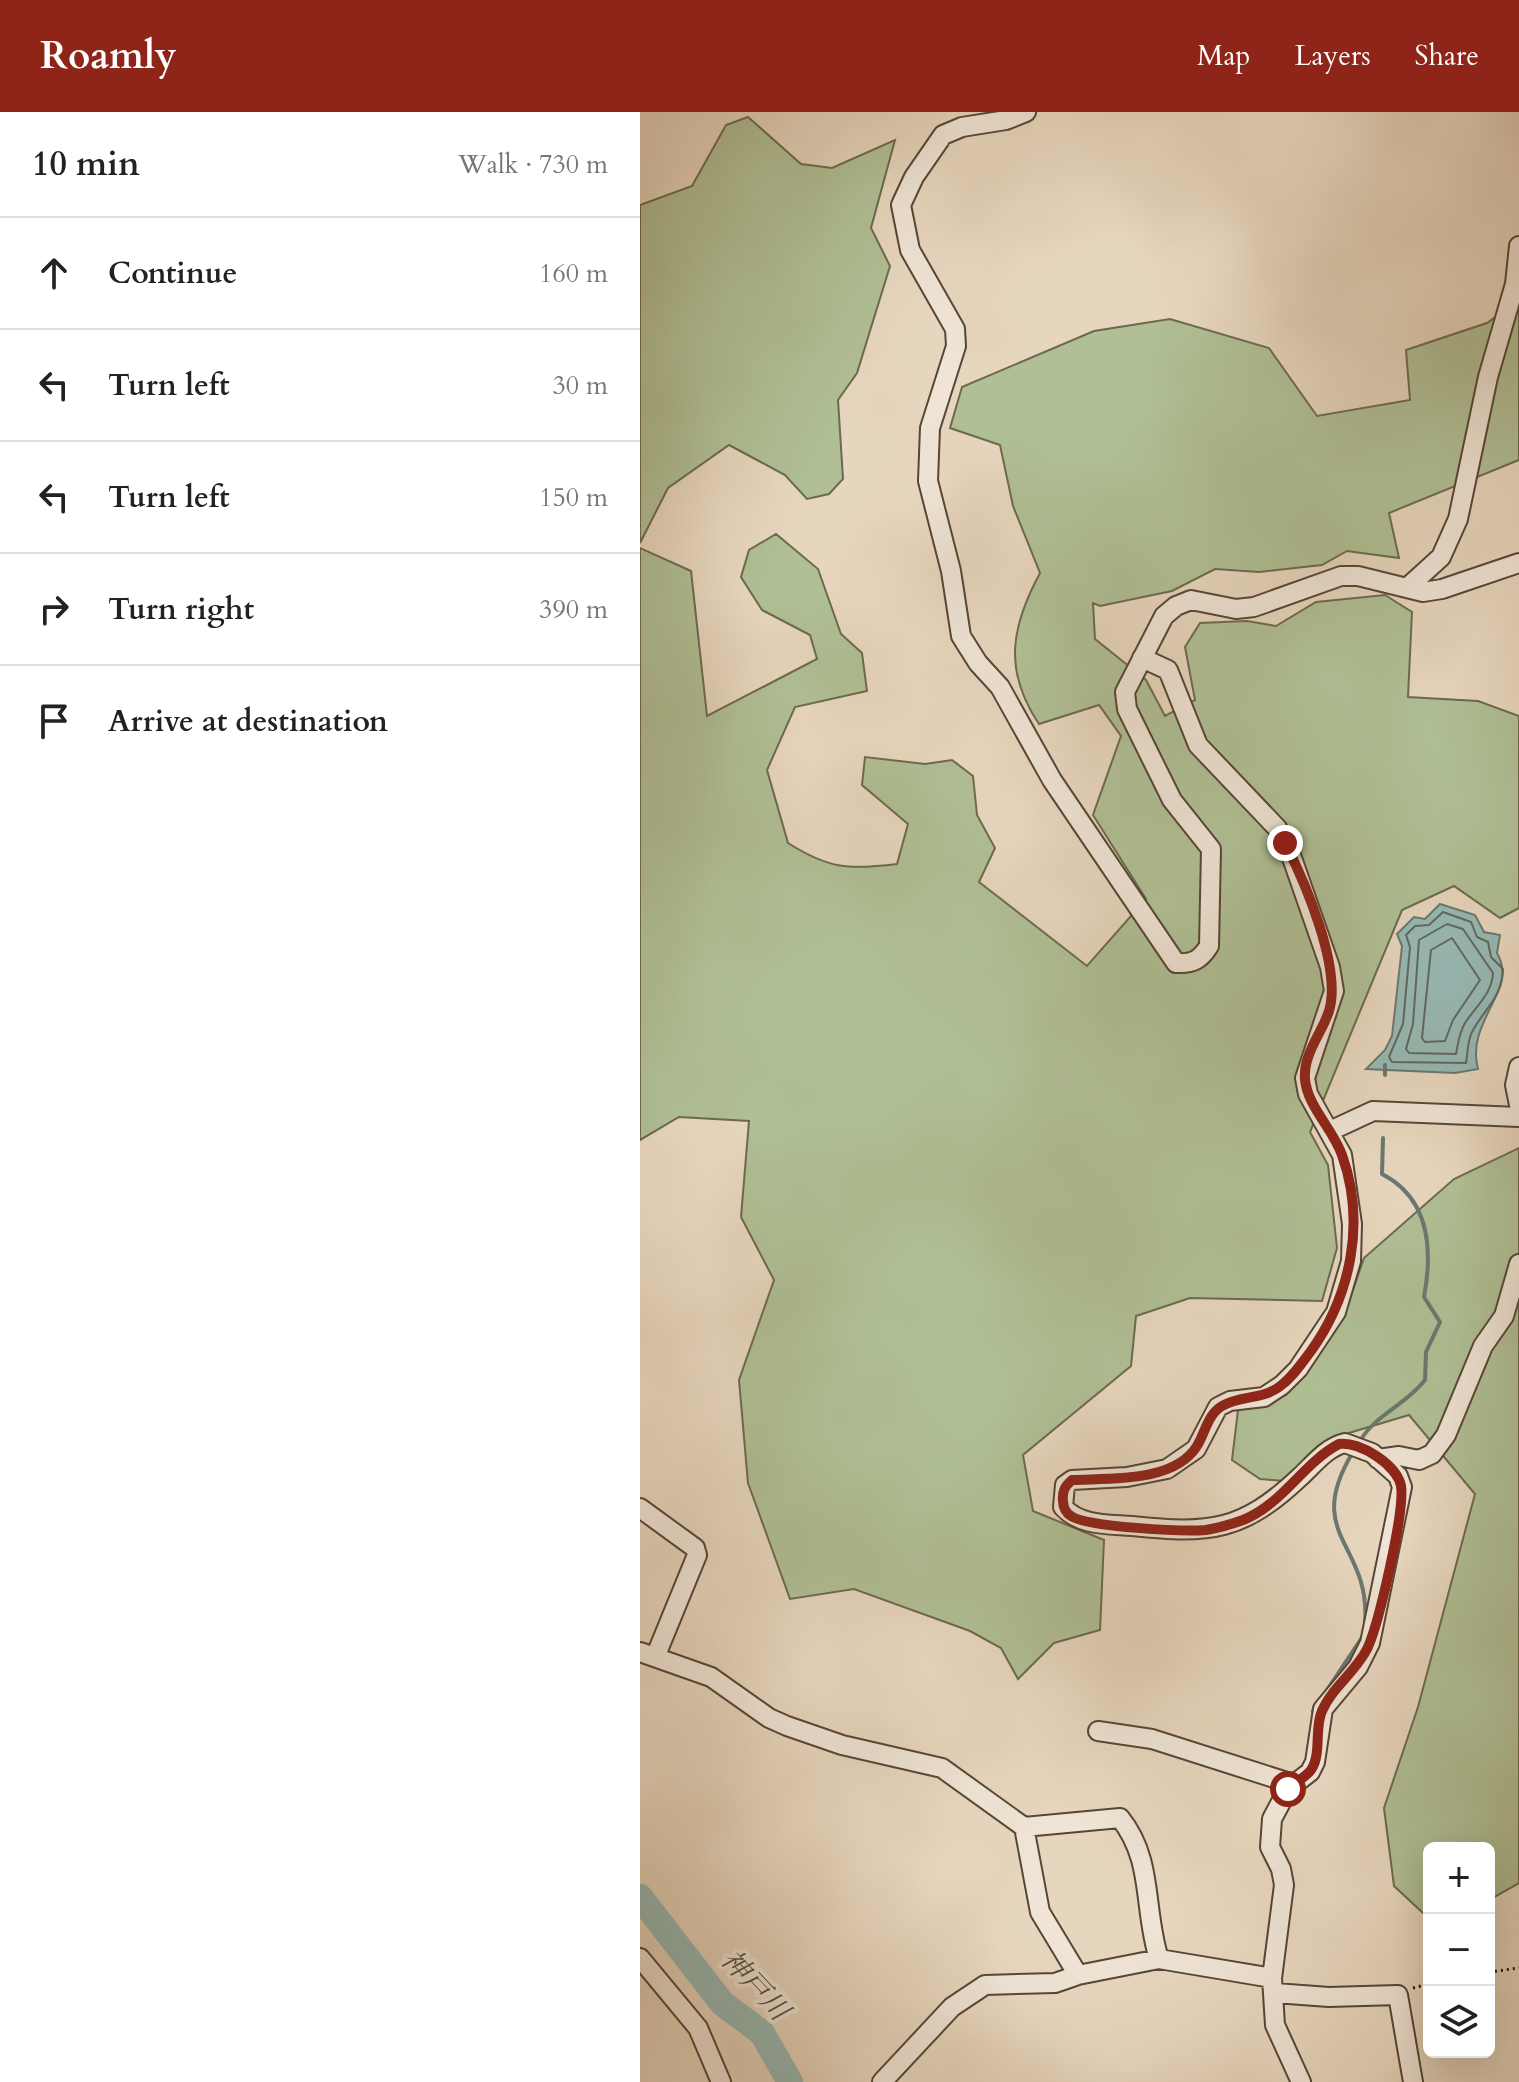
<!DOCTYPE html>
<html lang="en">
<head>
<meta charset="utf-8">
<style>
	body { margin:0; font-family:Cardo,"Noto Serif JP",serif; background:#f6f6f6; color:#222 }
	.controls { position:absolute; right:24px; bottom:24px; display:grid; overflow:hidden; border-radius:12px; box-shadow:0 8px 32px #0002 }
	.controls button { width:72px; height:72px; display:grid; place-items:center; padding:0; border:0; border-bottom:2px solid #e0e0e0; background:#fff; color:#222; font:40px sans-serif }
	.stop { position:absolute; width:24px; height:24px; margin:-18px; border:6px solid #8f2418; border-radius:50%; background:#fff }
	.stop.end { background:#8f2418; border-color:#fff; box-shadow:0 2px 8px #0008 }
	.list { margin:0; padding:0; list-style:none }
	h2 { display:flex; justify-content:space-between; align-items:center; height:104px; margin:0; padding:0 32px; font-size:34px }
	h2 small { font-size:26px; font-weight:400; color:#767676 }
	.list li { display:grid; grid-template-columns:52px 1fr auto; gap:24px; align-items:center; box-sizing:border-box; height:112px; padding:0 32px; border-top:2px solid #e0e0e0 }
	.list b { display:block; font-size:30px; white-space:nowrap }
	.list em { font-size:26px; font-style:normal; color:#767676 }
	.icon { flex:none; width:44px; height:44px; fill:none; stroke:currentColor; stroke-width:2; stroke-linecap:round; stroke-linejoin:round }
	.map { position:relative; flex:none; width:879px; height:1970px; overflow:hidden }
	header { display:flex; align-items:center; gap:48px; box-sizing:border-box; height:112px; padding:0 40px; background:#8f2418; color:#fff }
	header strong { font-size:38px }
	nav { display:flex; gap:44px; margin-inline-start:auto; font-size:28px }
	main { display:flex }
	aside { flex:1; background:#fff }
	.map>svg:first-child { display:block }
	.green { fill:#b0bf95; stroke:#6c6a4e; stroke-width:2 }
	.water { fill:#97b9b5; stroke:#6a7870; stroke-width:2 }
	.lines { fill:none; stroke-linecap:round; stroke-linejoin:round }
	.shore { stroke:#5f685e; stroke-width:2 }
	.stream { stroke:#6a7870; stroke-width:4 }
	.river { stroke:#97b9b5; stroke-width:26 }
	.street-casing { stroke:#574636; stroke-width:22 }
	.path { stroke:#271608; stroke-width:3; stroke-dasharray:2 4; stroke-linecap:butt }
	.street { stroke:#efe4d5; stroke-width:18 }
	.route { stroke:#8f2418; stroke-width:10 }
	.labels { text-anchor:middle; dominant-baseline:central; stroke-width:8; stroke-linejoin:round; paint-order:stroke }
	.water-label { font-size:28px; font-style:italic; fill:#4e4f45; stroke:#efe4d5 }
</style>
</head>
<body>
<header>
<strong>Roamly</strong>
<nav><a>Map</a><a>Layers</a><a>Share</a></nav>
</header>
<main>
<aside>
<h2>10 min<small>Walk · 730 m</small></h2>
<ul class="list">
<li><svg class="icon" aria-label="ahead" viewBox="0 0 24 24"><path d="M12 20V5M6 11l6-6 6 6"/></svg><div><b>Continue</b></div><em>160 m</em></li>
<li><svg class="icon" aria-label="left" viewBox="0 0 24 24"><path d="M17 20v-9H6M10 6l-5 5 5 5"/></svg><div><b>Turn left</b></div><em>30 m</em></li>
<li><svg class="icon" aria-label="left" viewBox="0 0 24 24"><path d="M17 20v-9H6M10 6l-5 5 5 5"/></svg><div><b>Turn left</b></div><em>150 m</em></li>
<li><svg class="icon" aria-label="right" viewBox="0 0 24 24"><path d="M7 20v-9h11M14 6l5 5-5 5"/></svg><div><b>Turn right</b></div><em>390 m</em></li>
<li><svg class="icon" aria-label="arrive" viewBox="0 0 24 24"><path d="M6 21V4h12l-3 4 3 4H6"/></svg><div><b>Arrive at destination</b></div></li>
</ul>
</aside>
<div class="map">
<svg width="879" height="1970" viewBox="0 0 879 1970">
	<rect width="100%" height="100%" fill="#e7d6be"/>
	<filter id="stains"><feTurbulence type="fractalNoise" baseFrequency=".0025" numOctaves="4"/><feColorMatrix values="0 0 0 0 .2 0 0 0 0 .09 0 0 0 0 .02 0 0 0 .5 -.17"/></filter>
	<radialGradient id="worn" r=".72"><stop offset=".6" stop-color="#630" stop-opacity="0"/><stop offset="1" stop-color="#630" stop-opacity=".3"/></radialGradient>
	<!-- green -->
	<path class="green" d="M108,5L161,52L192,56L255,28L231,116L250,154L217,261L198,288L203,367L189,382L167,387L145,363L89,333L28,376L0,431V93L52,74L86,13Z
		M879,188V348L749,401L759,446L707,439L682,453L619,460L575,457L532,479L460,494L453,491L455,527L506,568L525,604L555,588L545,535L560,511L607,509L636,514L676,490L745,483L772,500L768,585L838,589L879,604V796L860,806L814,774L762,798L670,1020L688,1053L697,1136L682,1189L550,1186L496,1204L491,1254L383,1343L393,1399L464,1428L460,1518L414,1531L378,1567L361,1536L330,1519L214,1477L150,1487L108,1371L99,1268L134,1168L101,1105L109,1009L39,1005L0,1028V436L51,459L67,604L177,547L170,523L122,498L101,465L109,438L136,422L178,457L201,522L222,541L227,579L155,595L127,658L148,731C189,757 209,758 257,752L268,712L222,673L225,645L285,652L312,648L333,664L337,703L355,736L339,770L447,854L506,787L453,703L481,624L459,593L399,612C363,558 371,515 400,461L373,394L360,333L310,316L322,275L454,219L530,207L629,236L677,304L770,288L766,238L847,211Z
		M879,1036V1771L849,1788V1736H789V1801H783L754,1774L744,1696L778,1595L835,1382L769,1303L699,1324L644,1369L620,1367L592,1348L598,1298L646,1283L705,1201L724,1146L814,1067Z"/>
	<!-- water -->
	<path class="water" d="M800,792L835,803L844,820L860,823L857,841C879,878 825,909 838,957L815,961L726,957L745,938L752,924L762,834L757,822L774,805L785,807Z"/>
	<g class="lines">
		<!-- shore -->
		<path class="shore" d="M803,800L831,810L837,825L848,830L851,845L863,857C863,885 844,897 832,920C827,930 828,941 826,951L752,950L749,945L763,912L770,835L766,823L775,814L789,813Z
			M807,812L823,817L853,861C852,882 836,894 825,911C819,921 818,932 816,942L769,941L766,937L773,912L779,828Z
			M812,826L840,868L813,908L805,929L785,930L782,926L791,838Z"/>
		<!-- stream -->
		<path class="stream" d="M745,963V953
			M720,1329C736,1302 766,1293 785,1268L786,1240L800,1210L784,1185C793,1137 789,1086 742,1062L743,1026
			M713,1340C662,1424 731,1431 725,1511
			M673,1599L723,1524"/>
		<!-- river -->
		<path class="river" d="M0,1785L82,1891L122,1921L150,1970"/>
		<defs>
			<path id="street" d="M386,0L366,8L322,15L303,23L274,65L261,93L270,138L315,217L316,234L290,316L288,369L311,459L321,524L338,551L360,575L412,668L536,851C553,852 560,848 569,834L571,737L532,688L487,597L485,580L524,504L536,494L551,488L596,497L614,495L701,464H718L783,480L802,477L879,451
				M768,475L801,445L818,407L848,265L875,172L879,134
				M502,546L528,558L558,633L637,716L652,746L690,855L694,879L665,966L668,982L702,1043L712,1112L711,1149L696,1200L658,1257L642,1273L624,1285L590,1289L578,1295L556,1337L527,1357L487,1365L432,1368L425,1373L423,1395C440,1414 468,1412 492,1414C570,1422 602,1420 661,1364C674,1352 687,1335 705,1331L732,1341L758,1364L762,1375L730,1531L718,1555L683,1597L675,1650L670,1660L648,1677L632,1707L630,1735L641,1757L644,1773L632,1866L635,1913L661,1970
				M879,955L875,973L879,993
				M690,1019L733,999L879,1005
				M738,1347L759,1344L779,1348L792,1342L806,1323L843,1234L864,1204L879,1152
				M0,1396L55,1436L57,1443L16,1543
				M0,1540L71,1565L129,1606L147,1614L202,1633L302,1656L384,1715L480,1706C514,1748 503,1797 519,1847L632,1866
				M458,1619L512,1627L653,1672
				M384,1715L400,1800L438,1863
				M0,1846L58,1916L81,1970
				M635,1881L689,1885L758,1883L773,1970
				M242,1970L312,1895L345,1873L415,1871L438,1863L519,1847"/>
		</defs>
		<!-- street casing -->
		<use href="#street" class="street-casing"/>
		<!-- path -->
		<path class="path" d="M849,1860L879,1856
			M773,1876L789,1872"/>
		<!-- street -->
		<use href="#street" class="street"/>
	</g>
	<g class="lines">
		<!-- route -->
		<path class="route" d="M645,731C665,770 702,856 689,899C682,921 663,942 665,967C667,994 693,1017 702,1043C726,1110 711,1183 671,1239C661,1252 652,1266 639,1275C621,1288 600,1283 582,1294C568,1302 565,1321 557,1334C534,1371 469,1366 432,1368C425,1374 422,1379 423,1389C423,1395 426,1401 431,1404C447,1415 545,1420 566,1418C578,1416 592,1412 603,1408C643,1392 663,1351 699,1332C720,1329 757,1353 761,1374C765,1399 739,1510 728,1535C717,1559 692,1575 682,1599C674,1616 682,1642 671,1658C665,1666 655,1670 648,1677"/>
	</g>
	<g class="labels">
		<!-- water labels -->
		<g class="water-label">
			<text transform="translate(115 1873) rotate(47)">神戸川</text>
		</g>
	</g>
	<rect width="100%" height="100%" filter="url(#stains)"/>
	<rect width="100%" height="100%" fill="url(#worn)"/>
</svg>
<div class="controls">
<button>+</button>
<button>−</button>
<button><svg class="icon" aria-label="layers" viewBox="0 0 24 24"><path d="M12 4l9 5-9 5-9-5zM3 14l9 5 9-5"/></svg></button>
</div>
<div class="stop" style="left:648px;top:1677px"></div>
<div class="stop end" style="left:645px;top:731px"></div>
</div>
</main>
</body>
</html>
